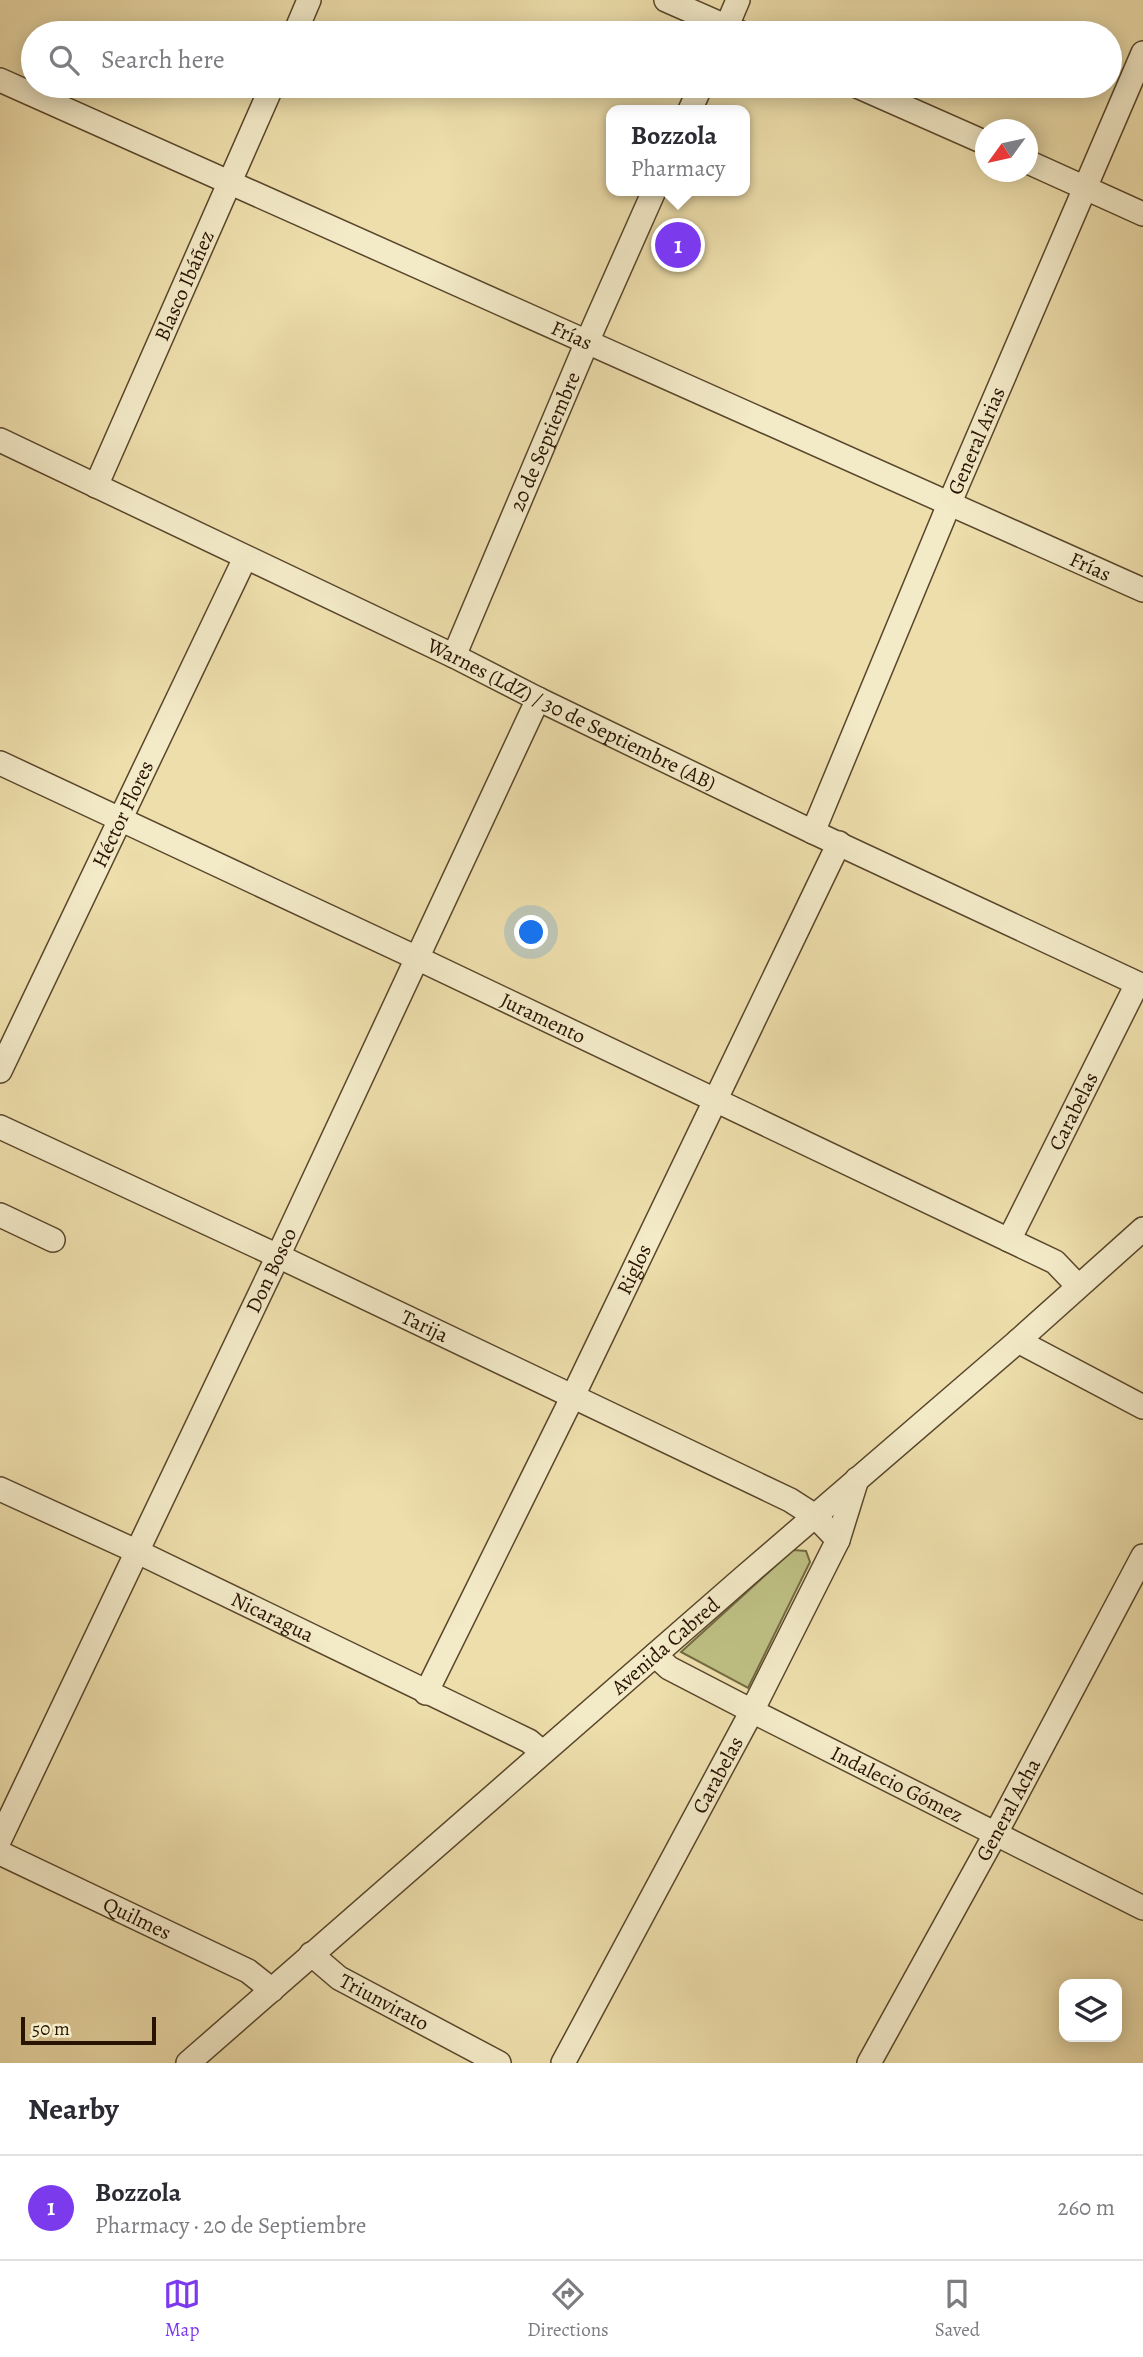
<!DOCTYPE html>
<html lang="en">
<head>
<meta charset="utf-8">
<style>
	body { margin:0; font-family:Alegreya,serif; background:#f2f2f3; color:#2b2b33 }
	.controls { position:absolute; right:21px; bottom:21px; display:grid; overflow:hidden; border-radius:14px; box-shadow:0 4px 18px #0003 }
	.controls button { width:63px; height:63px; display:grid; place-items:center; padding:0; border:0; border-bottom:2px solid #e1e1e2; background:#fff; color:#2b2b33; font:35px sans-serif }
	.compass { position:absolute; left:975px; top:119px; width:63px; height:63px; border-radius:50%; background:#fff; box-shadow:0 4px 18px #0003; rotate:237deg }
	.scale { position:absolute; left:21px; bottom:18px; width:135px; box-sizing:border-box; padding-left:7px; border:4px solid #281300; border-top:0; font-size:19px; line-height:24px; white-space:nowrap; color:#281300; -webkit-text-stroke:5px #f3eac8; paint-order:stroke }
	.you { position:absolute; left:532px; top:933px; width:24px; height:24px; margin:-18px; border:5px solid #fff; border-radius:50%; background:#1a73e8; box-shadow:0 0 0 10px #1a73e833 }
	.badge { display:grid; place-items:center; width:46px; height:46px; border-radius:50%; background:#7c3aed; color:#fff; font-size:23px; font-weight:700 }
	.pin { position:absolute; translate:-50% -50%; border:4px solid #fff; box-shadow:0 2px 7px #0006 }
	.popup { position:absolute; left:606px; top:105px; width:144px; height:91px; box-sizing:border-box; display:grid; place-content:center; border-radius:14px; background:#fff; filter:drop-shadow(0 2px 5px #0005); font-size:23px; white-space:nowrap; color:#7c7c81 }
	.popup b { font-size:26px; color:#2b2b33 }
	.popup::after { content:''; position:absolute; left:50%; top:100%; margin-left:-14px; border:14px solid transparent; border-top-color:#fff }
	.list { margin:0; padding:0; list-style:none }
	h2 { display:flex; justify-content:space-between; align-items:center; height:91px; margin:0; padding:0 28px; font-size:30px }
	h2 small { font-size:23px; font-weight:400; color:#7c7c81 }
	.list li { display:grid; grid-template-columns:46px 1fr auto; gap:21px; align-items:center; box-sizing:border-box; height:105px; padding:0 28px; border-top:2px solid #e1e1e2 }
	.list b { display:block; font-size:26px; white-space:nowrap }
	.list p { margin:0; font-size:23px; white-space:nowrap; color:#7c7c81 }
	.list em { font-size:23px; font-style:normal; color:#7c7c81 }
	.icon { flex:none; width:38px; height:38px; fill:none; stroke:currentColor; stroke-width:2; stroke-linecap:round; stroke-linejoin:round }
	.map { position:relative; flex:none; width:1143px; height:2063px; overflow:hidden }
	.search { position:absolute; background:#fff; box-shadow:0 4px 18px #0003; left:21px; right:21px; top:21px; height:77px; display:flex; align-items:center; gap:18px; box-sizing:border-box; padding:0 24px; border-radius:38px; color:#7c7c81; font-size:26px }
	.sheet { height:196px; background:#fff }
	nav { display:flex; justify-content:space-around; align-items:center; box-sizing:border-box; height:98px; border-top:2px solid #e1e1e2; background:#fff; font-size:19px; color:#7c7c81 }
	nav a { display:grid; justify-items:center; gap:4px }
	nav .on { color:#7c3aed }
	.map>svg:first-child { display:block }
	.green { fill:#bec084; stroke:#736a42; stroke-width:2 }
	.lines { fill:none; stroke-linecap:round; stroke-linejoin:round }
	.minor-casing { stroke:#59462b; stroke-width:26 }
	.minor { stroke:#f3eac8; stroke-width:23 }
	.labels { text-anchor:middle; dominant-baseline:central; stroke-width:6; stroke-linejoin:round; paint-order:stroke }
	.street-label { font-size:21px; fill:#281300; stroke:#f3eac8 }
</style>
</head>
<body>
<div class="map">
<svg width="1143" height="2063" viewBox="0 0 1143 2063">
	<rect width="100%" height="100%" fill="#eddeab"/>
	<filter id="stains"><feTurbulence type="fractalNoise" baseFrequency=".00286" numOctaves="4"/><feColorMatrix values="0 0 0 0 .2 0 0 0 0 .09 0 0 0 0 .02 0 0 0 .5 -.17"/></filter>
	<radialGradient id="worn" r=".72"><stop offset=".6" stop-color="#630" stop-opacity="0"/><stop offset="1" stop-color="#630" stop-opacity=".3"/></radialGradient>
	<!-- green -->
	<path class="green" d="M793,1550L806,1551L810,1562L748,1688L681,1652Z"/>
	<g class="lines">
		<defs>
			<g id="minor">
				<path d="M666,0L741,33"/>
				<path d="M295,33L309,0"/>
				<path d="M724,33L738,0"/>
				<path id="s1" d="M0,80L1143,590"/>
				<path d="M857,86L986,143"/>
				<path d="M690,110L701,86"/>
				<path d="M1028,162L1143,214"/>
				<path id="s2" d="M0,440L454,656L538,699L813,832L1143,986"/>
				<path id="s3" d="M96,486L272,86"/>
				<path id="s4" d="M454,656L587,342L654,191"/>
				<path id="s5" d="M0,763L417,958L1055,1262L1078,1286"/>
				<path id="s6" d="M813,832L950,502L1143,53"/>
				<path id="s7" d="M0,1071L245,558"/>
				<path id="s8" d="M0,1127L278,1256L790,1500L815,1516L838,1540"/>
				<path d="M0,1215L53,1240"/>
				<path id="s9" d="M1009,1240L1137,984"/>
				<path d="M1018,1341L1143,1407"/>
				<path id="s10" d="M0,1489L138,1552L529,1741L542,1752"/>
				<path id="s11" d="M655,1655L669,1668L752,1711L1143,1908"/>
				<path id="s12" d="M426,1693L572,1398L839,843"/>
				<path id="s13" d="M0,1839L278,1256L538,699"/>
				<path id="s14" d="M0,1853L248,1971L272,1990"/>
				<path id="s15" d="M311,1954L339,1978L499,2063"/>
				<path id="s16" d="M188,2063L743,1578L1018,1341L1143,1229"/>
				<path id="s17" d="M563,2063L752,1711L838,1540L857,1479"/>
				<path id="s18" d="M869,2063L996,1833L1143,1556"/>
			</g>
		</defs>
		<!-- minor casing -->
		<use href="#minor" class="minor-casing"/>
		<!-- minor -->
		<use href="#minor" class="minor"/>
	</g>
	<g class="labels">
		<!-- street labels -->
		<g class="street-label">
			<text stroke="none"><textPath href="#s3" startOffset="219">Blasco Ibáñez</textPath></text>
			<text stroke="none"><textPath href="#s1" startOffset="626">Frías</textPath></text>
			<text stroke="none"><textPath href="#s6" startOffset="424">General Arias</textPath></text>
			<text stroke="none"><textPath href="#s4" startOffset="233">20 de Septiembre</textPath></text>
			<text stroke="none"><textPath href="#s1" startOffset="1194">Frías</textPath></text>
			<text stroke="none"><textPath href="#s2" startOffset="634">Warnes (LdZ) / 30 de Septiembre (AB)</textPath></text>
			<text stroke="none"><textPath href="#s7" startOffset="285">Héctor Flores</textPath></text>
			<text stroke="none"><textPath href="#s5" startOffset="600">Juramento</textPath></text>
			<text stroke="none"><textPath href="#s9" startOffset="144">Carabelas</textPath></text>
			<text stroke="none"><textPath href="#s12" startOffset="472">Riglos</textPath></text>
			<text stroke="none"><textPath href="#s13" startOffset="630">Don Bosco</textPath></text>
			<text stroke="none"><textPath href="#s8" startOffset="469">Tarija</textPath></text>
			<text stroke="none"><textPath href="#s10" startOffset="301">Nicaragua</textPath></text>
			<text stroke="none"><textPath href="#s16" startOffset="634">Avenida Cabred</textPath></text>
			<text stroke="none"><textPath href="#s17" startOffset="327">Carabelas</textPath></text>
			<text stroke="none"><textPath href="#s11" startOffset="275">Indalecio Gómez</textPath></text>
			<text stroke="none"><textPath href="#s18" startOffset="289">General Acha</textPath></text>
			<text stroke="none"><textPath href="#s14" startOffset="152">Quilmes</textPath></text>
			<text stroke="none"><textPath href="#s15" startOffset="88">Triunvirato</textPath></text>
		</g>
	</g>
	<rect width="100%" height="100%" filter="url(#stains)"/>
	<rect width="100%" height="100%" fill="url(#worn)"/>
</svg>
<div class="controls">
<button><svg class="icon" aria-label="layers" viewBox="0 0 24 24"><path d="M12 4l9 5-9 5-9-5zM3 14l9 5 9-5"/></svg></button>
</div>
<svg class="compass" viewBox="-18 -18 36 36"><path d="M0-13l5 13h-10z" fill="#e53935"/><path d="M0 13l5-13h-10z" fill="#7c7c81"/></svg>
<div class="scale">50 m</div>
<div class="you"></div>
<div class="pin badge" style="left:678px;top:245px">1</div>
<div class="popup"><b>Bozzola</b>Pharmacy</div>
<div class="search"><svg class="icon" aria-label="search" viewBox="0 0 24 24"><circle cx="10" cy="10" r="6"/><path d="M15 15l6 6"/></svg>Search here</div>
</div>
<section class="sheet">
<h2>Nearby<small></small></h2>
<ul class="list">
<li><span class="badge">1</span><div><b>Bozzola</b><p>Pharmacy · 20 de Septiembre</p></div><em>260 m</em></li>
</ul>
</section>
<nav>
<a class="on"><svg class="icon" aria-label="map" viewBox="0 0 24 24"><path d="M3 6l6-2 6 2 6-2v14l-6 2-6-2-6 2zM9 4v14M15 6v14"/></svg>Map</a>
<a><svg class="icon" aria-label="directions" viewBox="0 0 24 24"><path d="M12 3l9 9-9 9-9-9zM9 14v-3h6M13 9l2 2-2 2"/></svg>Directions</a>
<a><svg class="icon" aria-label="saved" viewBox="0 0 24 24"><path d="M7 4h10v16l-5-4-5 4z"/></svg>Saved</a>
</nav>
</body>
</html>
